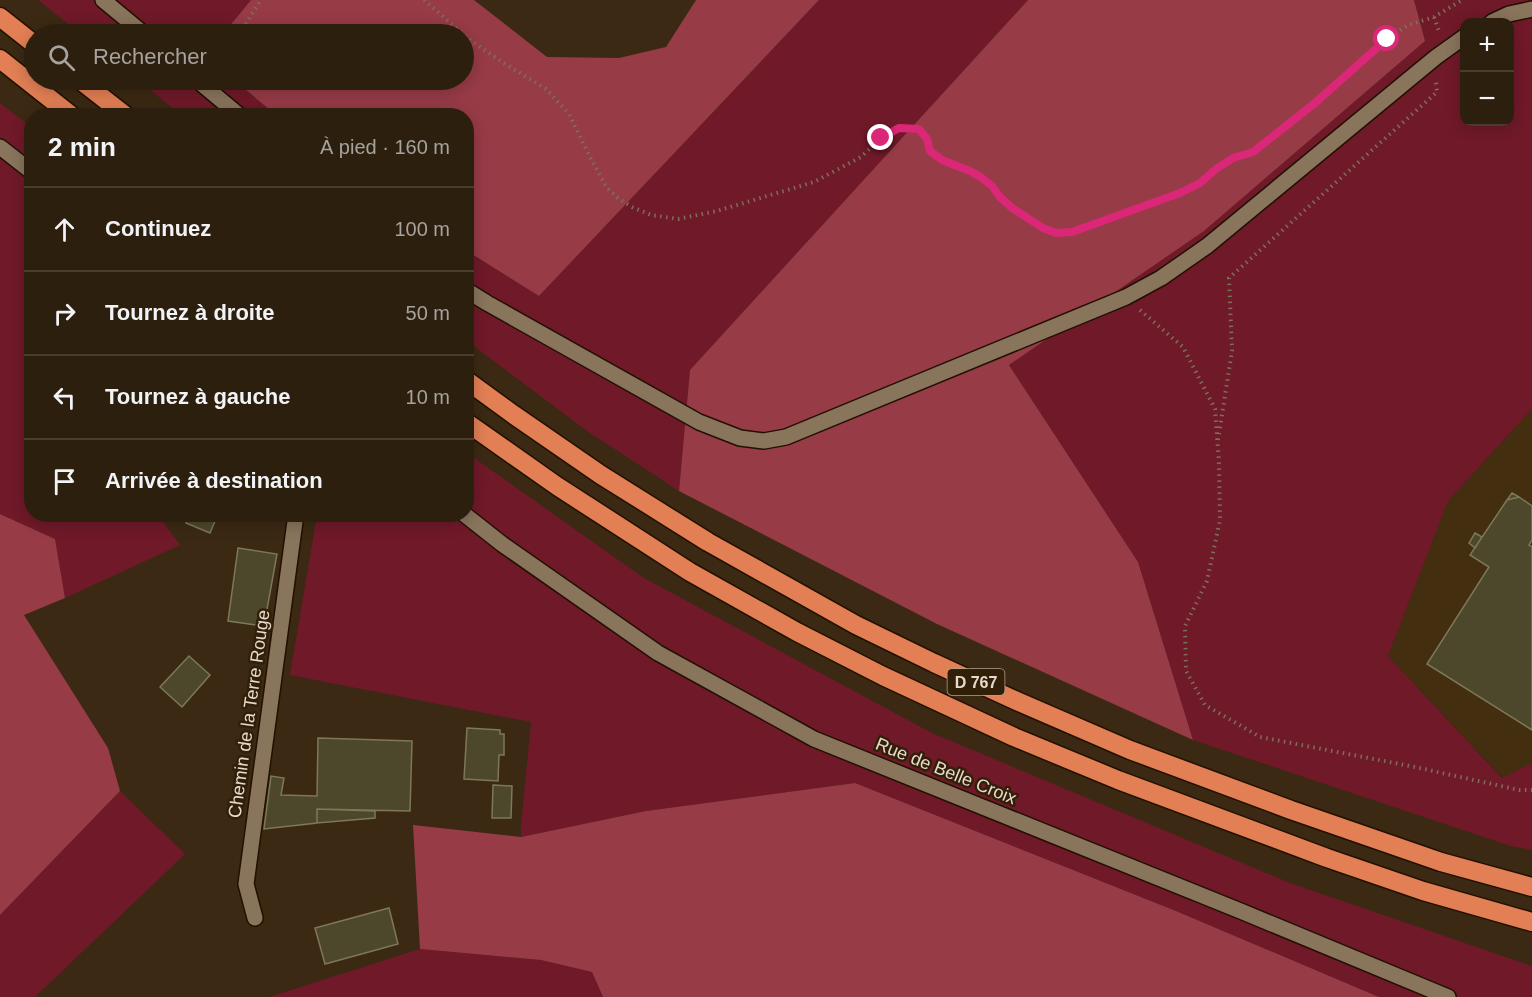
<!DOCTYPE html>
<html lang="fr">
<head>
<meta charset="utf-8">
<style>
	body { margin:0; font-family:Arial,sans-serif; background:#342717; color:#f1f3f6 }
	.controls { position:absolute; right:18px; top:18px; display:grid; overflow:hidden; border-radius:12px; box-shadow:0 3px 15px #0003 }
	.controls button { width:54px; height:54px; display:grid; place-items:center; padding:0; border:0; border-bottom:2px solid #483d2e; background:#2c1f0e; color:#f1f3f6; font:30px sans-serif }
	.stop { position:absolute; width:18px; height:18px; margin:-14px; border:4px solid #db2777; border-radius:50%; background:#fff }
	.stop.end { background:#db2777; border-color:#fff; box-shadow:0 2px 6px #0008 }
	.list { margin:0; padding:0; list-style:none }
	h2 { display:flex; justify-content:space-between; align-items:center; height:78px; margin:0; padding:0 24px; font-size:26px }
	h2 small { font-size:20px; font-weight:400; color:#a6a29e }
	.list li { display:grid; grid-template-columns:39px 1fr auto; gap:18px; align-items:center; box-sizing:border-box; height:84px; padding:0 24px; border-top:2px solid #483d2e }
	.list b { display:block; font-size:22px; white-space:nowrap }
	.list em { font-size:20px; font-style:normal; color:#a6a29e }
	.icon { flex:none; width:33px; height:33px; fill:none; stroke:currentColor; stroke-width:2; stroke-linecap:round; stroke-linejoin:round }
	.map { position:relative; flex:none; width:1532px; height:997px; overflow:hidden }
	.search { position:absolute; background:#2c1f0e; box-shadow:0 3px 15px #0003; left:24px; top:24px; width:450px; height:66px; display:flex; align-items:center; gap:15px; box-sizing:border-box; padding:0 21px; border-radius:33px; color:#a6a29e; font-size:22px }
	.panel { position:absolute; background:#2c1f0e; box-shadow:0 3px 15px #0003; left:24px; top:108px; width:450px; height:414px; border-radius:24px }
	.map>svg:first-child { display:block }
	.built { fill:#442e10 }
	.green { fill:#701929; fill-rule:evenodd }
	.forest { fill:#973b47 }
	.building { fill:#4d482b; stroke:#7d785a; stroke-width:1.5 }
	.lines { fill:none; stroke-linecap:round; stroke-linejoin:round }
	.minor-casing { stroke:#210; stroke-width:18 }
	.highway-casing { stroke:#210; stroke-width:21 }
	.path { stroke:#7e6e5c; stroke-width:4; stroke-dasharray:1.5 4.5; stroke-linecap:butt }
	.minor { stroke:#89745c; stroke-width:15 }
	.highway { stroke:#e27f55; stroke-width:18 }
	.route { stroke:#db2777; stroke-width:8 }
	.labels { text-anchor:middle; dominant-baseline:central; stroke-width:5; stroke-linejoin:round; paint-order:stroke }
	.shield { fill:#311f08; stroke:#b0a292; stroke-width:1.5 }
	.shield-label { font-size:16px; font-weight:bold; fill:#e6dacd }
	.street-label { font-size:18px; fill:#e6dacd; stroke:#311f08 }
</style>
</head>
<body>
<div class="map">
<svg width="1532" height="997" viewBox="0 0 1532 997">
	<rect width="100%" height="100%" fill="#3b2913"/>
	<!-- built -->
	<path class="built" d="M1532,409V763L1503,778L1388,656L1448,501Z"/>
	<!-- green -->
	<path class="green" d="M38,0H251L223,34H81Z
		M819,0H1028L690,370L679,491L587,431L467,341L466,251L539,296Z
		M1414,0H1532V409L1448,501L1388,656L1502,778L1532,763V850L1511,846L1193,740L1138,562L1009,365L1204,231L1425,41ZM1464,22H1510V122H1464Z
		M137,80H234L276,115H182Z
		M0,103L31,127L32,514L158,515L180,545L65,598L55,539L0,514Z
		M467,453L644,578L932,733L1290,883L1532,966V997H1379L1176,911L855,783L646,811L521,837V825L531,722L290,675L317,515L466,514Z
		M120,791L185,854L35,997H0V915Z
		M420,949L541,960L592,972L603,997H269Z"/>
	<!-- forest -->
	<path class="forest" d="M251,0H474L547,57L619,58L666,47L696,0H819L539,296L467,251L466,116L276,115L234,80H464V34H223Z
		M1028,0H1414L1425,41L1204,231L1009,365L1138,562L1193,740L937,624L679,491L690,370Z
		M0,514L55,539L65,598L24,615L108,748L120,791L0,915Z
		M855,783L1176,911L1379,997H603L592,972L541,960L420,949L413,825L521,837L646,811Z"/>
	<!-- building -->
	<path class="building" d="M1512,493L1519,497L1507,500Z
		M1519,497L1532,506V540L1529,545L1532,547V730L1427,664L1489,567L1470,555L1507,500Z
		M189,514H218L210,533L186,523Z
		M1475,533L1482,537L1475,548L1469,543Z
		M238,548L277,554L264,626L228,621Z
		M189,656L210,675L182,707L160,687Z
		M467,728L500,730V734H504V755H499L498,781L464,779Z
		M318,738L412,741L410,811L317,809V823L264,829L271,776L284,778L281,795L317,796Z
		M493,785L512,786L511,818H492Z
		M317,809L375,811V818L317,823Z
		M389,908L398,944L325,964L315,928Z"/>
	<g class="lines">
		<defs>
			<path id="minor" d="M103,0L144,34
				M1492,22L1509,14L1532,9
				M197,80L240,116
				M0,147L32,172
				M466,290L487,303L699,422L740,438L764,441L786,437L1126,297L1161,278L1207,246L1436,57L1464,37
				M464,514L502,544L658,653L814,739L1243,912L1448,997
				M255,918L246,884L296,514"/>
			<path id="highway" d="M0,17L34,44
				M0,59L72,116
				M80,80L126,116
				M466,380L514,415L601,475L708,542L856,625L934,663L1019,702L1130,750L1291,810L1441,862L1532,887
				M466,422L557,486L690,572L797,632L883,676L1014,737L1118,780L1327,858L1423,891L1532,922"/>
		</defs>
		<!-- minor casing -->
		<use href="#minor" class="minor-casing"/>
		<!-- highway casing -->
		<use href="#highway" class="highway-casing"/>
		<!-- path -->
		<path class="path" d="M424,0L470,40L502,62L546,89L569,114L589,155L607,188L618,198L632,207L651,215L678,219L717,211L814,182L861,157L881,138L899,128L919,130L927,139L930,151L942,160L971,171L982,178L992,186L1000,197L1012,208L1043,228L1056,233L1072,232L1181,193L1200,183L1217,169L1234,158L1253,152L1315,103L1387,39L1408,25L1434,17L1462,0
			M1434,17L1439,31
			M239,34L261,0
			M1140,310L1183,347L1215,409L1219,463L1220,520L1207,581L1185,626L1186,671L1205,705L1260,737L1415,767L1519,790H1532
			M1218,440L1232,351L1229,278L1437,92L1436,82"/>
		<!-- minor -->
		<use href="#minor" class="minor"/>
		<!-- highway -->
		<use href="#highway" class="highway"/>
	</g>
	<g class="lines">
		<!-- route -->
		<path class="route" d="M881,138L899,128L919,129L927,139L930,151L942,160L970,171L982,178L992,186L1000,197L1012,208L1043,228L1056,233L1072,232L1180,193L1200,183L1216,169L1233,158L1253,152L1315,103L1387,39"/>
	</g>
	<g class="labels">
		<!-- shield labels -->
		<rect class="shield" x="947.5" y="669" width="57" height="26" rx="4.5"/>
		<g class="shield-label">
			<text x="976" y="682">D 767</text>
		</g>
		<!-- street labels -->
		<g class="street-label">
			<text transform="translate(249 714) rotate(-82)">Chemin de la Terre Rouge</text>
			<text transform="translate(946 771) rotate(22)">Rue de Belle Croix</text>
		</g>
	</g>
</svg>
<div class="controls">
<button>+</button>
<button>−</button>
</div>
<div class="stop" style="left:1387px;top:39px"></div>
<div class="stop end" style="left:881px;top:138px"></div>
<div class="search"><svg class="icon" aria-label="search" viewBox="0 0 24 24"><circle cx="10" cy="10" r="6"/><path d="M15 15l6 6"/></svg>Rechercher</div>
<section class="panel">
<h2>2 min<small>À pied · 160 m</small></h2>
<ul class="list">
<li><svg class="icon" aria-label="ahead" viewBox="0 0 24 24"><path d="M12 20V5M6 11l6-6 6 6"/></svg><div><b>Continuez</b></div><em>100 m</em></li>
<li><svg class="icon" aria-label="right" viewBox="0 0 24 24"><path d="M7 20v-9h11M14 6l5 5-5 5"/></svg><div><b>Tournez à droite</b></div><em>50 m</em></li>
<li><svg class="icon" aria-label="left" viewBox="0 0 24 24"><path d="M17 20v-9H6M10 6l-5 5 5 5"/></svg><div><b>Tournez à gauche</b></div><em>10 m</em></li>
<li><svg class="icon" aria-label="arrive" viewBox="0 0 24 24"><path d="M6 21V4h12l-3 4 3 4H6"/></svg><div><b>Arrivée à destination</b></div></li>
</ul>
</section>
</div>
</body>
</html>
